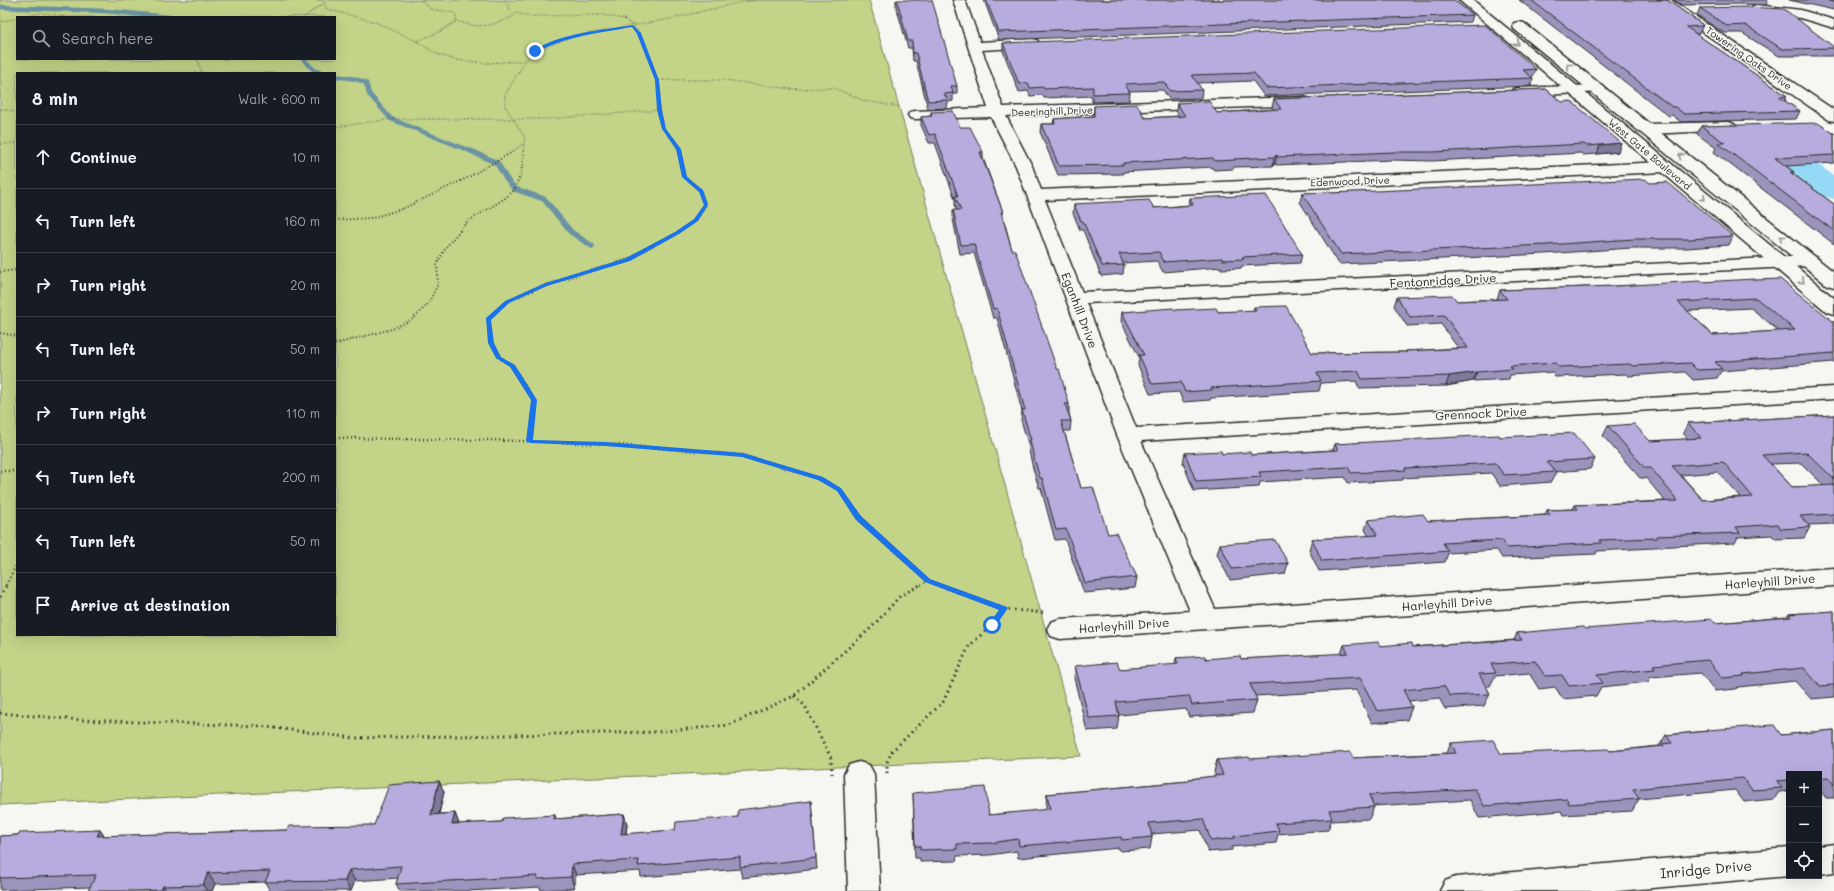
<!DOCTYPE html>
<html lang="en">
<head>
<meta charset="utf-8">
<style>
	body { margin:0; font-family:Mali,sans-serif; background:#20242c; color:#f1f3f6 }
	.controls { position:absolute; right:12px; bottom:12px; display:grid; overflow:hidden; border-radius:0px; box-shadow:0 4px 16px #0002 }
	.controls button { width:36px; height:36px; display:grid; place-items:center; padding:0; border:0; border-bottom:1px solid #363941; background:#171b24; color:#f1f3f6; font:20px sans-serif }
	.stop { position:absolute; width:12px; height:12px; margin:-9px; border:3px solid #1a73e8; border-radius:50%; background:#fff }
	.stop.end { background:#1a73e8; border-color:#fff; box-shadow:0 1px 4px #0008 }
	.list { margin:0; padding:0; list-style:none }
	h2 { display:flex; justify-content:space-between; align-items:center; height:52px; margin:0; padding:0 16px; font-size:17px }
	h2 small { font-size:13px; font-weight:400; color:#9ea1a6 }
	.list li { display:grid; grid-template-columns:26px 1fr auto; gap:12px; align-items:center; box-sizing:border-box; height:64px; padding:0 16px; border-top:1px solid #363941 }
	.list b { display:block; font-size:15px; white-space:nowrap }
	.list em { font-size:13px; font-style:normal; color:#9ea1a6 }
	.icon { flex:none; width:22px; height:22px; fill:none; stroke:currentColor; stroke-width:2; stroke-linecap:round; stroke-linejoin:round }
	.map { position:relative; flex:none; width:1834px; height:891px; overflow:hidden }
	.search { position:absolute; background:#171b24; box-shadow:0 4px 16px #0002; left:16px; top:16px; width:320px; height:44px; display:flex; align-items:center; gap:10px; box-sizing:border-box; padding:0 14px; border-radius:0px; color:#9ea1a6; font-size:15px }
	.panel { position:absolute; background:#171b24; box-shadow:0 4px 16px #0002; left:16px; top:72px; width:320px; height:564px; border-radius:0px }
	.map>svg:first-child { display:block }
	.green { fill:#c3d388; stroke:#777f5a; fill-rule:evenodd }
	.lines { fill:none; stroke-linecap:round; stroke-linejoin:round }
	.stream-far1 { stroke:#6a93a4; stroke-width:4.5 }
	.stream { stroke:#6a93a4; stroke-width:5.5 }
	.river { fill:#94d9f5; fill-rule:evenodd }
	.minor-casing { stroke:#2b2b2b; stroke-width:3 }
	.major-casing { stroke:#2b2b2b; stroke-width:3 }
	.path-far3 { stroke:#2b2b2b; stroke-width:1.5; stroke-dasharray:0.5 2; stroke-linecap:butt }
	.path-far2 { stroke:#2b2b2b; stroke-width:2; stroke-dasharray:1 2.5; stroke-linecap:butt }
	.path-far1 { stroke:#2b2b2b; stroke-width:2.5; stroke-dasharray:1 3; stroke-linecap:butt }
	.path { stroke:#2b2b2b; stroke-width:3; stroke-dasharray:1.5 4; stroke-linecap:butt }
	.minor { fill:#f6f6f2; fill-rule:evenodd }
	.major { fill:#f6f6f2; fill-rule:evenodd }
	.wall { fill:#9d94be; stroke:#2b2b2b; fill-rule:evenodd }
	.shaded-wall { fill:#80789b; stroke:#2b2b2b }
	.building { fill:#b7acdd; stroke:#2b2b2b; fill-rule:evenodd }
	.oneway { stroke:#90908e }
	.route { fill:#1a73e8 }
	.labels { text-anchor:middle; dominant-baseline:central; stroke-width:3; stroke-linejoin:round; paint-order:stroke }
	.far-street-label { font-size:10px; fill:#2b2b2b; stroke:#f6f6f2 }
	.street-label { font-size:12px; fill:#2b2b2b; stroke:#f6f6f2 }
	.near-street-label { font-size:14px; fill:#2b2b2b; stroke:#f6f6f2 }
</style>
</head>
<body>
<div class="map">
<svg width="1834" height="891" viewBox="0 0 1834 891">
	<rect width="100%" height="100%" fill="#f6f6f2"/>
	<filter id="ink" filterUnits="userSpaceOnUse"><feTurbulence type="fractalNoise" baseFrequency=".025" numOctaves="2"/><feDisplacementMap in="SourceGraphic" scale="8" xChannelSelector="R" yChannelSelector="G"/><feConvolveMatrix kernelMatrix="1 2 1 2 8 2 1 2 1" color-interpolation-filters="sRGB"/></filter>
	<g filter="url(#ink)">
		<!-- green -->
		<path class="green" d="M0,0H869L1081,756L0,805ZM17,17H335V59H17ZM17,73H335V635H17Z"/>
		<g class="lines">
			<!-- stream-far1 -->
			<path class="stream-far1" d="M0,7L106,11L169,17
				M303,59L314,70L322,73
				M335,76L356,79L366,83L369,94L391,119L473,152"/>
			<!-- stream -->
			<path class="stream" d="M471,151L497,163L507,180L515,189L544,199L571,232L592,246"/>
			<!-- river -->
			<path class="river" d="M1759,127L1769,129L1834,176V199L1823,196L1749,141L1745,135L1749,129Z"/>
			<defs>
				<path id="minor" d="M953,0H965L980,42L1032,39L1037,40L1039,43L1037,46L1032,47L982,50L1003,107L1303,97L1308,98L1310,101L1308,104L1303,105L1006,116L1032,166L1041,190L1665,162L1671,164L1673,167L1671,170L1665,172L1045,200L1082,292L1810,256L1816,257L1819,261L1816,265L1810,266L1086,303L1136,428L1834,387V399L1141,441L1215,609L1834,568V586L1060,639L1051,636L1047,629L1051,622L1060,619L1190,611L1117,435L1016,166L991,117L915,119L910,118L908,115L910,112L915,111L988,108Z
					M1657,0H1671L1834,110V121L1829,120Z
					M1757,5L1801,10L1834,20V28L1800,18L1753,12L1751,9L1753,6Z
					M1598,85L1603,86L1605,89L1603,92L1519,96L1514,95L1512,92L1514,89L1519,88Z
					M1729,122L1734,124L1737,127L1734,130L1648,134L1643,132L1640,129L1643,126L1648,124Z
					M859,762L869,765L874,774L880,891H848L844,774L849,765Z
					M1834,844V872L1819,874V846Z
					M1789,848V876L1618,891H1440L1445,881L1456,877Z"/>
				<path id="major" d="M1459,0H1473L1834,298V314L1827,312Z
					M1519,22L1524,23L1834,272V287L1827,285L1514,29L1513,26L1514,23Z"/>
			</defs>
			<!-- minor casing -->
			<use href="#minor" class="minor-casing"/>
			<!-- major casing -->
			<use href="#major" class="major-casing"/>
			<!-- path-far3 -->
			<path class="path-far3" d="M326,0L324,3L327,9L375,22L416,41L437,54L456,60L487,63L524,61
				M421,0L431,9L455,13L457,21C482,30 493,25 516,15
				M505,0L511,12L530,16L603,15L624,19L633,26L639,33L657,80L659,110L664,129L680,152
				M21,17L42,13L66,17
				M304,17L324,3
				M0,22L17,18
				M417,41L439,32L457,21
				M197,59L202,73
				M657,80H724L792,89L834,88L865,101L900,107
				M0,109L13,111L17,114
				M335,127L391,119H547L659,110
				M0,144L17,143
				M512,152L524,143
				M523,152L525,138L505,106V95L525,61L535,51L573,36L670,19L737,3L757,0"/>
			<!-- path-far2 -->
			<path class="path-far2" d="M335,220L372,218L402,209L467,178L514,151
				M0,272L17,270
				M0,333L17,336
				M339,343L392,329L413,319L428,304L438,284L437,264L446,247L467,222L504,199L514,190L521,174L524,151
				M491,343L488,319L507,302L545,285L628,259L677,233L696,220L706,205L701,191L685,177L679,151"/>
			<!-- path-far1 -->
			<path class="path-far1" d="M491,342L499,358L513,366L534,400L530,441
				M335,344L343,342
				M335,438L491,440L606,444L743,455L820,479L839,489L858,518L928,581
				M0,471H17
				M6,585L17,564
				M921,585L928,581L939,585"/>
			<!-- path -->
			<path class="path" d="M936,584L1004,609L1045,613
				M0,597L7,584
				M794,696L805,706L831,758L832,774
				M0,713L80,720L259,726L355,738L656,732L729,725L794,696L872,627L900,596L922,584
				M887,773V762L892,751L943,702L969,646L992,625L1004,609"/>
			<!-- minor -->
			<use href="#minor" class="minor"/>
			<!-- major -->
			<use href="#major" class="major"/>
		</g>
		<!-- wall -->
		<path class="wall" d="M896,0L957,86V94H953V101L948,102L947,108L928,109L916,61H913L912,48H908L896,6Z
			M984,0H1454L1473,15L1471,22L999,40Z
			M1519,0H1667L1703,25L1699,34H1696L1787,96L1785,101L1800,111L1796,119L1681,122L1672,115L1669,116Z
			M1673,0H1768L1766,5L1739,4L1682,5Z
			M1789,0H1834V10Z
			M1700,8L1834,47V51L1832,56H1779L1742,33H1724L1697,15Z
			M1003,43L1536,69L1533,77H1532L1533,78L1531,86L1264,96L1253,81L1197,83L1202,90L1201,98L1169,99L1163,90L1129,91L1130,93L1129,101L1092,102V96L1044,98L1043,95L1030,96L1028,91L1019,92L1003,51Z
			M1546,89L1618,152L1597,154L1583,155L1581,153L1432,161L1391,160L1276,165L1275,164L1273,166L1234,167L1233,169L1214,170L1212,167L1123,172V174L1058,175L1040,132L1041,124H1053L1054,119L1093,116L1094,106L1145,118L1179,116L1176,111L1177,103L1217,113L1274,109L1272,107L1274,99Z
			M931,112L960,127L983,152V158L1003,212V217L1012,250L1069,404V413L1071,421L1070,431H1064L1081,488L1108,534L1137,577L1135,588L1084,593L1065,539L1055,540L1041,488H1039L1033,468L1029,451V447L1021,420L1022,411L997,318H993L974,253L960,254L953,219V210H957L955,205V199L935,143H929L921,125V117L931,116Z
			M1701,126L1834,133V163L1786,166L1794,172L1793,174L1834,204V244L1714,152L1716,148L1697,134Z
			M1650,183L1733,236L1729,245L1687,248H1631L1544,254L1339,264L1300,202L1302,193H1331Z
			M1190,198L1302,254L1300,263L1242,266V268L1221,269V267L1163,272L1157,261L1123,263L1124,265L1123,274L1101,276L1083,230H1080L1073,213L1074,204L1154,208L1189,205Z
			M1756,280L1834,322V362L1721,371L1717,378L1693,380L1685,372L1628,376L1626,374L1555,377L1552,372L1510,375L1509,379L1473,381L1446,386L1359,388L1356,381L1321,383L1319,391L1211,398L1210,400L1183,402L1179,392L1150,394L1138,365L1139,357L1121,321L1122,312L1175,310L1218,312L1253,311L1254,307L1312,353L1405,352L1406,351L1458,348L1441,324L1407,326L1394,306L1397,297L1457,301L1497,299L1500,290L1616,286ZM1751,308L1779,331L1713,335L1687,311Z
			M1834,415V524L1808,525L1810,527L1804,538L1775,539L1772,535L1738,537L1735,543L1653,547L1652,548L1597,551L1596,554L1502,558L1497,550L1448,553L1445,562L1319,571L1309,550L1312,539L1369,536L1365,530L1368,520L1428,521L1545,515L1547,510L1573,509L1575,505L1665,501L1646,478H1640L1603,436L1608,426L1650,441L1688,439L1683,433L1688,423ZM1801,463L1824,486L1792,487L1771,464ZM1718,472L1740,497L1703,500L1681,475Z
			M1500,437L1595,459L1590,469L1555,472H1556L1551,482L1500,486L1491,473L1403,478V480L1348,483L1345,477L1260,482L1259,487L1194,491L1183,463L1185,453L1251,455L1333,450L1335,444Z
			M1220,544L1288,563L1285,574L1230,580L1217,554Z
			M1834,611V697L1811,699L1795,681L1738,687L1736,689L1715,691L1701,673L1651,677L1648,682L1601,687L1596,696L1563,699L1555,687L1539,689L1529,673L1495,676L1490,686H1486L1490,694L1484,706L1445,709L1439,698L1409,701L1412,707L1407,720L1372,723L1356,690L1255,696L1257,700L1253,713L1189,717L1186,709L1119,715L1117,729L1087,731L1074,678L1075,666L1120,669L1175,665L1176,658L1241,659L1341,654L1344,645L1413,647L1514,640L1517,633L1715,623L1787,617L1789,614Z
			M1708,730L1781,735L1834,730V798H1826L1819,789V774H1789V791L1779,792L1774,799L1744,802L1735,790L1639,799L1632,811L1563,815L1561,811L1479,818L1470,800L1373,806L1374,807L1369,819L1331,821L1328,830L1278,834L1276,843L1232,847V850L1208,852L1200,830L1152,834V837L1150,849L1120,851L1119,848L1018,858L1017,851L990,855L957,856L956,861L920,862V858H915L913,793L989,815L1046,810V806L1047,794L1188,781L1189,779L1216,776L1214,772L1217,760L1353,758L1447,753L1451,743L1501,754L1610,751L1659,746L1666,735L1707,731Z
			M439,781L444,792L439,814L455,813L459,824L502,822L555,815L556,819L624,814L627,825L626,834L675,830L738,817L811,801L817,869L742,878L740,869L641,877L640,871L576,875L574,888L541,890L540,887L468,891H400L396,884L398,878L355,881L351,891H270L265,882L215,884L212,891H88L90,887L0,890V836L100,830L104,836L287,830L374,825Z"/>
		<!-- shaded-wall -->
		<path class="shaded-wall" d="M1621,143L1618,152L1597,154L1600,145Z
			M1277,155L1275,164L1273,166L1274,157Z
			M1477,372L1473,381L1446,386L1449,376Z
			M439,781L444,792L436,826L431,815Z
			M455,813L459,824H452Z
			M624,814L627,825L624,845L621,834Z
			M100,830L108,841L97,836Z
			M572,864L576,875L574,888L571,877Z
			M349,870L355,881L351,891H350L345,881Z
			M208,873L215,884L212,891H207L203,885Z
			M163,886L167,891H161V890Z"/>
		<!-- building -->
		<path class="building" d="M897,0H932L957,86H951L953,93L944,94L948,100L928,101L916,53H913L912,41H908Z
			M986,0H1454L1473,15L999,32Z
			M1531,0H1667L1703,25L1702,26L1686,27L1787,96L1779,97L1800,111L1684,114L1675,107H1672Z
			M1826,0H1834V2Z
			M1747,7L1784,9L1834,47V48L1782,49L1745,25L1727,26L1700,8Z
			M1485,25L1536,69L1523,70L1533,78L1266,88L1254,73L1192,75L1202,90L1170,91L1164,82L1125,84L1130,93L1093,94V87L1044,89L1043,87L1030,88L1028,83L1019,84L1003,43Z
			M1546,89L1562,102L1571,101L1621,143L1600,145L1587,146L1584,144L1434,152H1394L1278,157L1277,155L1274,157L1234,159L1235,160L1215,161L1213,158L1123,163L1124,165L1059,166L1041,124H1055L1054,119L1094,116V106L1137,104L1145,118L1185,116L1177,103L1209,101L1217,113L1281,109L1274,99Z
			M953,111L960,127H970L983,152H980L1003,212H1001L1012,250H1015L1057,369H1059L1069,404H1065L1071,421H1061L1081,488L1093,487L1108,534L1116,533L1137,577L1085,583L1066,529L1056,530L1042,478H1040L1034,458L1030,440H1031L1022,410H1025L997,308L993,309L974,244L961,245L953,210H961L955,196H958L935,134L929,135L921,117L932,116L931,112Z
			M1818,123L1833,133H1834V155L1775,158L1794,172H1790L1834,204V231L1718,143H1725L1701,126Z
			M1645,179L1650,183L1667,182L1733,236L1691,239H1634L1547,245L1341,254L1302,193L1330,192L1331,193Z
			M1266,195L1302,254L1242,257L1244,259L1223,260L1222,258L1164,262L1159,252L1119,254L1124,265L1102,266L1083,221H1081L1074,204L1149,200L1154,208L1193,205L1190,198Z
			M1754,279L1756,280L1780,279L1834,322V353L1715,362L1722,369L1697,370L1690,363L1632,366L1630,364L1559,367L1555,363L1510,366L1513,369L1477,372L1449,376L1362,379L1358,371L1317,373L1321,381L1211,388L1212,390L1185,392L1181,382L1152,384L1139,355H1144L1122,312L1173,308L1175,310L1216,308L1218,312L1256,310L1254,307L1286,306L1312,353L1407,352L1406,351L1468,348L1444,315L1410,317L1397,297L1452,295L1457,301L1507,299L1500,290L1616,286L1700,281L1702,282ZM1756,298L1795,330L1713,335L1678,302Z
			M1834,415V479L1806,452L1762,455L1792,487L1834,485V514L1800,516L1810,527L1781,529L1778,524L1736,527L1740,533L1656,536L1657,538L1599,540L1601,543L1507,548L1502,540L1443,543L1448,551L1322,561L1312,539L1378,535L1368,520L1423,514L1428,521L1550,515L1547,510L1578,509L1575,505L1678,501L1651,468H1645L1608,426L1634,424L1650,441L1701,438L1688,423ZM1723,462L1753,497L1703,500L1672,466Z
			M1574,433L1595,459L1547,462L1556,472L1504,475L1495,463L1405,468L1406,470L1351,473L1348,467L1259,472L1261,477L1196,481L1185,453L1221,451L1222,454L1250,452L1251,455L1338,450L1335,444L1458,437L1499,435L1500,437Z
			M1275,540L1288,563L1232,569L1220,544Z
			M1834,611V685L1820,686L1804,668L1743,674L1744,676L1723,678L1708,660L1653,665L1655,669L1597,675L1603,683L1569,686L1562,675L1545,676L1535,661L1491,664L1496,673L1479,674L1490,694L1450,696L1444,686L1403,690L1412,707L1377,711L1360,678L1250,684L1257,700L1192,705L1189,696L1116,702L1119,716L1089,718L1075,666L1117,662L1120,669L1178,664L1176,658L1205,656L1206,659L1240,656L1241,659L1348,653L1344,645L1378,642L1380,646L1412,643L1413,647L1522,640L1517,633L1583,627L1585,629L1712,619L1715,623L1791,617L1789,614Z
			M1774,725L1781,735L1834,730V785L1828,777L1819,778V774H1789V780L1777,781L1782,788L1752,790L1743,778L1633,789L1639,799L1569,804L1567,799L1484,806L1475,789L1369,795L1374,807L1329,810L1332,819L1276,823L1279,831L1234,836L1235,838L1211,841L1203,819L1149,823L1152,837L1122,840L1121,837L1019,846L1018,839L991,843L957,844V849L920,850V846H915L913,793L985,787L989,815L1050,809L1047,794L1189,781V779L1223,775L1217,760L1249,757L1250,759L1350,752L1353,758L1456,753L1451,743L1493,740L1501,754L1608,749L1610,751L1664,746L1662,744L1672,743L1666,735L1709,731L1708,730Z
			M439,781L431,815L455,813L452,824L502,822L503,818L555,815L554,819L624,814L621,834L675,830L676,822L738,817V810L811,801L816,858L740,867V857L638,866L639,860L572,864L571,877L537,879L538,876L396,884L401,866L349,870L345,881L265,882L270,871L208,873L203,885L163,886L161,890L139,891H88L96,875L0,878V836L18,835L19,833L100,830L97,836L287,830L289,826L374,825L389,785Z"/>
		<!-- one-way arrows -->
		<defs><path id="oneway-chevron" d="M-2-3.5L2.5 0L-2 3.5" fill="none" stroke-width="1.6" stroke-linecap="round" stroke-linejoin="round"/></defs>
		<g class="oneway">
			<use href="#oneway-chevron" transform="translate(1517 43) rotate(40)"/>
			<use href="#oneway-chevron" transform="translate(1569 66) rotate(-141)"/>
			<use href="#oneway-chevron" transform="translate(1681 156) rotate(-141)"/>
			<use href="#oneway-chevron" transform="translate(1703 198) rotate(40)"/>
			<use href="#oneway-chevron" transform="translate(1782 238) rotate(-141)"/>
			<use href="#oneway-chevron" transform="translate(1802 281) rotate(40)"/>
		</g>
	</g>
	<!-- route -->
	<path class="route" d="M633,25L641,33L659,80L662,110L666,129L681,149L687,177L703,190L708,205L698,221L679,234L630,261L547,286L509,303L491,320L494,343L501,357L515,365L537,400L533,440L606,442L743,453L823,477L841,488L861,516L930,579L1007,607L1008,608L995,627L992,628L988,625L999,610L925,582L856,520L837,491L818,480L742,457L606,446L530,443L526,441L531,400L510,367L496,358L488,343L486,318L505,301L543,284L626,258L675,232L694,219L704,205L699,192L682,177L676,149L662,129L657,110L655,80L637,34L632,27C599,33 567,36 537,52L533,51C559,33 603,30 633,25Z"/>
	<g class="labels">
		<!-- far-street labels -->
		<g class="far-street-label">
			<text transform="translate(1749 58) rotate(35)">Towering Oaks Drive</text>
			<text transform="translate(1052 111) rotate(-2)">Deeringhill Drive</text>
			<text transform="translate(1650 154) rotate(40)">West Gate Boulevard</text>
			<text transform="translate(1350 181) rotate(-2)">Edenwood Drive</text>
		</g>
		<!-- street labels -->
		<g class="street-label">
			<text transform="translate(1443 280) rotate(-3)">Fentonridge Drive</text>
			<text transform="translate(1080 310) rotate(69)">Eganhill Drive</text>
			<text transform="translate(1481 413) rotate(-3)">Grennock Drive</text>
			<text transform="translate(1770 581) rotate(-4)">Harleyhill Drive</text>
			<text transform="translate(1447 603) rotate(-4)">Harleyhill Drive</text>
			<text transform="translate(1124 625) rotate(-4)">Harleyhill Drive</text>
		</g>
		<!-- near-street labels -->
		<g class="near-street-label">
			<text transform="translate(1706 869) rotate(-5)">Inridge Drive</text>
		</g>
	</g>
</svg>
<div class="controls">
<button>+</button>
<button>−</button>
<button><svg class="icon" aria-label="locate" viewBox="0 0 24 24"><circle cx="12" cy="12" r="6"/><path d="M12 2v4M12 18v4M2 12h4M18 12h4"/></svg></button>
</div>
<div class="stop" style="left:992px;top:625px"></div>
<div class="stop end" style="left:535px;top:51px"></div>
<div class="search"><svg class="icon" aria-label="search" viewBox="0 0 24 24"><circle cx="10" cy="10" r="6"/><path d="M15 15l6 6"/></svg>Search here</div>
<section class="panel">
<h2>8 min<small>Walk · 600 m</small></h2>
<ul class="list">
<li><svg class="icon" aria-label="ahead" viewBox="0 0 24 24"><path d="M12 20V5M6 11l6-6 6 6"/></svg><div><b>Continue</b></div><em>10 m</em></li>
<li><svg class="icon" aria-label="left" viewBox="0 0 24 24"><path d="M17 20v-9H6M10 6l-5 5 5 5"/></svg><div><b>Turn left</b></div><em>160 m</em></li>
<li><svg class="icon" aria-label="right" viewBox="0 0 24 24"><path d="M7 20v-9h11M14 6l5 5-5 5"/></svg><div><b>Turn right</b></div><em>20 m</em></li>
<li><svg class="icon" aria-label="left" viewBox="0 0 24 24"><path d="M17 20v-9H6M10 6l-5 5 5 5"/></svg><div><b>Turn left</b></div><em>50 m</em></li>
<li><svg class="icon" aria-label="right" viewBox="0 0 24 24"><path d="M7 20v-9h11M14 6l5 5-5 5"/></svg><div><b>Turn right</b></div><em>110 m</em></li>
<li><svg class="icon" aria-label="left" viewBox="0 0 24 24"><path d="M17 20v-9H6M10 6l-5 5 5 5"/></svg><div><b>Turn left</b></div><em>200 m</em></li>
<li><svg class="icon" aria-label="left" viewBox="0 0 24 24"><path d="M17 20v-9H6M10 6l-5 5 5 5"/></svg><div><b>Turn left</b></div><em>50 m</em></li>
<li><svg class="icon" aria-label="arrive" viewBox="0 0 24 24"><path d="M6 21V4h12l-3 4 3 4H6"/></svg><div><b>Arrive at destination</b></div></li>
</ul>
</section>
</div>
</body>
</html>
